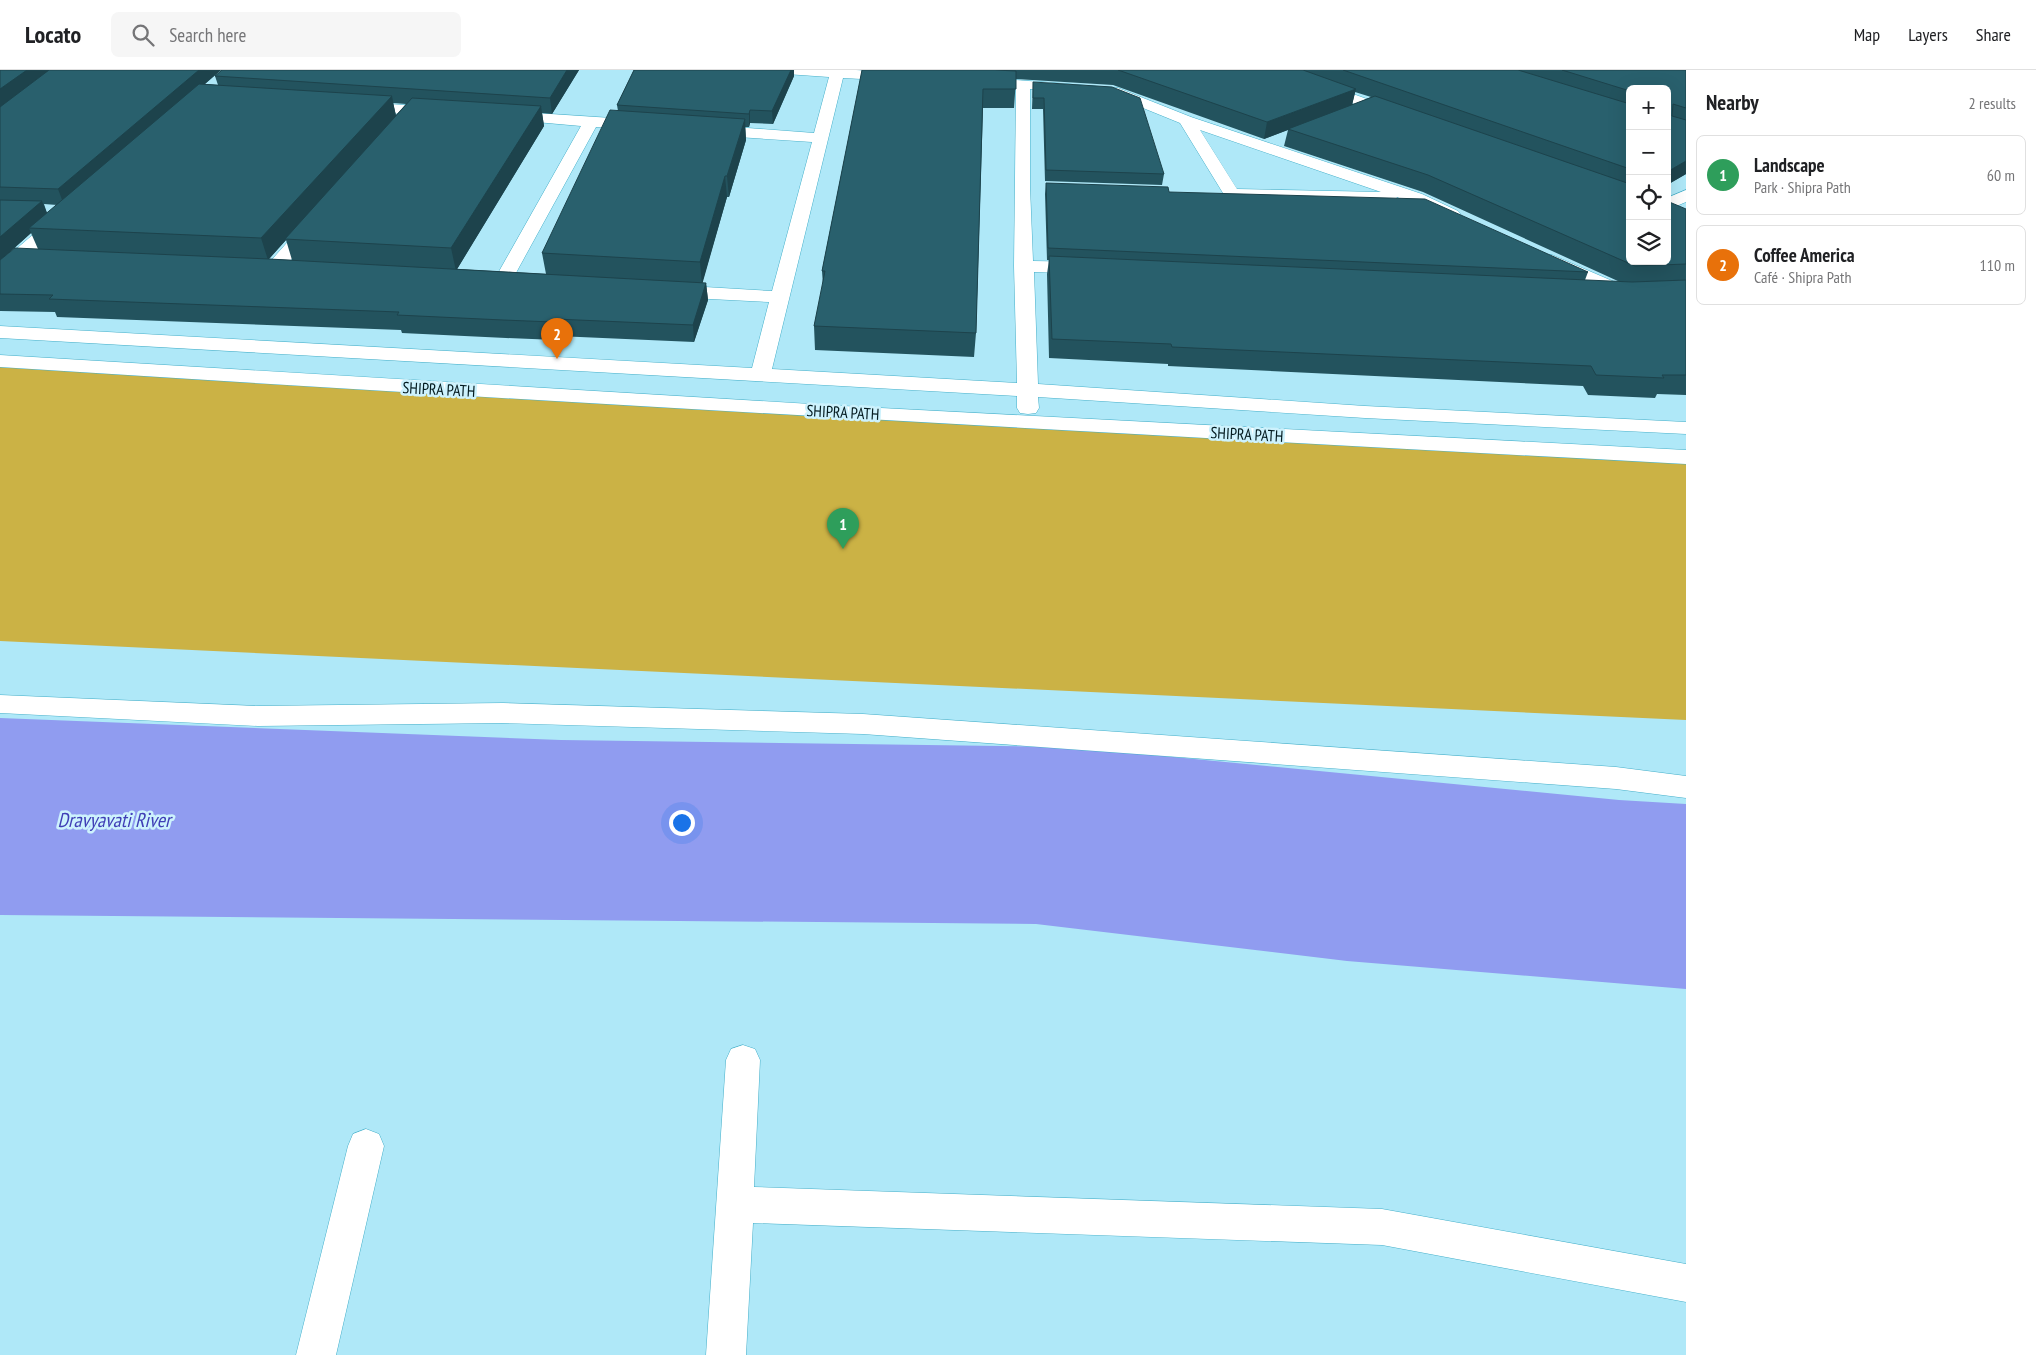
<!DOCTYPE html>
<html lang="en">
<head>
<meta charset="utf-8">
<style>
	body { margin:0; font-family:"PT Sans Narrow",sans-serif; background:#f6f6f6; color:#202124 }
	.controls { position:absolute; right:15px; top:15px; display:grid; overflow:hidden; border-radius:8px; box-shadow:0 5px 20px #0002 }
	.controls button { width:45px; height:45px; display:grid; place-items:center; padding:0; border:0; border-bottom:1px solid #e0e0e0; background:#fff; color:#202124; font:25px sans-serif }
	.you { position:absolute; left:681px; top:752px; width:18px; height:18px; margin:-12px; border:4px solid #fff; border-radius:50%; background:#1a73e8; box-shadow:0 0 0 8px #1a73e833 }
	.badge { display:grid; place-items:center; width:32px; height:32px; border-radius:50%; background:#a94123; color:#fff; font-size:16px; font-weight:700 }
	.pin { position:absolute; translate:-50% -41px; filter:drop-shadow(0 1px 2px #0008) }
	.pin::after { content:''; position:absolute; top:26px; width:18px; height:15px; background:inherit; clip-path:polygon(0 0,100% 0,50% 100%) }
	.list { margin:0; padding:0; list-style:none }
	h2 { display:flex; justify-content:space-between; align-items:center; height:65px; margin:0; padding:0 20px; font-size:21px }
	h2 small { font-size:16px; font-weight:400; color:#757577 }
	.list li { display:grid; grid-template-columns:32px 1fr auto; gap:15px; align-items:center; box-sizing:border-box; height:80px; margin:0 10px 10px; padding:0 10px; border:1px solid #e0e0e0; border-radius:8px }
	.list b { display:block; font-size:19px; white-space:nowrap }
	.list p { margin:0; font-size:16px; white-space:nowrap; color:#757577 }
	.list em { font-size:16px; font-style:normal; color:#757577 }
	.icon { flex:none; width:28px; height:28px; fill:none; stroke:currentColor; stroke-width:2; stroke-linecap:round; stroke-linejoin:round }
	.map { position:relative; flex:none; width:1686px; height:1285px; overflow:hidden }
	header { display:flex; align-items:center; gap:30px; box-sizing:border-box; height:70px; padding:0 25px; background:#fff; border-bottom:1px solid #e0e0e0 }
	header strong { font-size:24px }
	nav { display:flex; gap:28px; margin-inline-start:auto; font-size:18px }
	.search { width:350px; height:45px; background:#f6f6f6; display:flex; align-items:center; gap:12px; box-sizing:border-box; padding:0 18px; border-radius:8px; color:#757577; font-size:19px }
	main { display:flex }
	aside { flex:1; background:#fff }
	.map>svg:first-child { display:block }
	.green { fill:#cbb245 }
	.water { fill:#909cf0 }
	.lines { fill:none; stroke-linecap:round; stroke-linejoin:round }
	.minor-casing { stroke:#44afc9; stroke-width:1 }
	.minor { fill:#fff; fill-rule:evenodd }
	.wall { fill:#23535e; fill-rule:evenodd }
	.shaded-wall { fill:#1d434c }
	.building { fill:#29606d; stroke:#1d434c }
	.labels { text-anchor:middle; dominant-baseline:central; stroke-width:5; stroke-linejoin:round; paint-order:stroke }
	.far-street-label { font-size:16px; fill:#031a1f; stroke:#cdf2fd }
	.water-label { font-size:20px; font-style:italic; fill:#403fb6; stroke:#cdf2fd }
</style>
</head>
<body>
<header>
<strong>Locato</strong>
<div class="search"><svg class="icon" aria-label="search" viewBox="0 0 24 24"><circle cx="10" cy="10" r="6"/><path d="M15 15l6 6"/></svg>Search here</div>
<nav><a>Map</a><a>Layers</a><a>Share</a></nav>
</header>
<main>
<div class="map">
<svg width="1686" height="1285" viewBox="0 0 1686 1285">
	<rect width="100%" height="100%" fill="#afe8f8"/>
	<!-- green -->
	<path class="green" d="M0,291L1686,387V650L0,571Z"/>
	<!-- water -->
	<path class="water" d="M0,648L561,670L1070,677L1619,730L1686,734V919L1347,891L1036,854L0,845Z"/>
	<g class="lines">
		<defs>
			<path id="minor" d="M779,0H856L899,3L904,4L906,7L904,10L899,11L843,8L772,299L1017,313L1014,196L1016,18L977,15L972,14L970,11L972,8L977,7L1118,18L1191,47L1422,124L1458,141L1461,145L1458,149L1452,150L1446,149L1397,127L1395,131L1389,132L1226,128L1180,53L1111,25L1030,19V117L1033,191L1085,192L1091,194L1094,198L1091,202L1085,204L1034,202L1038,314L1365,336L1686,352V364L1365,348L1038,327L1039,338L1036,343L1028,344L1020,343L1017,338V326L0,268V256L752,298L769,232L671,227L664,225L662,221L664,217L671,215L772,221L812,72L708,65L703,63L700,60L703,57L708,55L814,63L829,7L786,4L781,3ZM1200,60L1381,122L1237,119Z
				M1267,0H1287L1400,41L1403,44L1400,47H1390L1269,3Z
				M356,32L438,37L443,39L446,42L443,45L438,47L351,40L348,37L351,34Z
				M506,41L642,50L647,52L650,55L647,58L642,60L596,57L511,212L509,216L502,218L495,216L493,212L581,56L501,49L498,46L501,43Z
				M1686,120V132L1667,140V128Z
				M64,142L70,143L73,147L70,151L7,206L0,208V193L58,143Z
				M314,148L320,149L323,153L320,157L280,202L274,204L268,202L265,198L268,194L308,149Z
				M1552,185L1631,219L1633,223L1631,227L1624,229L1617,227L1546,194L1543,190L1546,186Z
				M0,285L843,336L1686,380V394C1124,364 562,333 0,297Z
				M0,625L258,636L503,633L863,644L1616,697L1686,706V728L1616,719L863,664L503,653L258,656L0,643Z
				M743,975L755,979L760,990L754,1117L1382,1139L1686,1194V1232L1382,1175L753,1153L746,1285H706L726,990L731,979Z
				M366,1059L379,1064L384,1076L336,1285H296L348,1076L353,1064Z"/>
		</defs>
		<!-- minor casing -->
		<use href="#minor" class="minor-casing"/>
		<!-- minor -->
		<use href="#minor" class="minor"/>
	</g>
	<!-- wall -->
	<path class="wall" d="M0,0H221L205,14L218,15L215,6L222,0H579L552,44L542,43L544,56L457,199L546,204L542,183L618,41L617,35L634,0H794V6L773,54L750,53L749,57H745L746,70L729,127H727L702,213H706L708,230L694,272L557,266L556,270L506,268L402,263L401,260L57,247L55,242L0,241ZM393,33L406,34L396,45ZM44,134L57,135L47,143ZM31,163L38,179L2,189ZM286,170L292,190L269,189Z
		M862,0H1686V104L1667,115V19H1630V191L1686,139V325L1657,324L1655,328L1588,325L1583,316L1168,296V294L1049,288L1047,204L1049,190H1047L1045,124L1046,113L1169,122L1588,202L1585,210L1620,212L1423,122L1284,76L1288,60L1264,69L1113,15L1016,9L1014,38H983L976,263L974,287L815,280L814,256L823,215L822,201ZM1355,22L1371,27L1352,35Z
		M1033,12L1164,104L1162,115L1045,111L1043,39H1032Z"/>
	<!-- shaded-wall -->
	<path class="shaded-wall" d="M27,0H53L0,39V19Z
		M199,0H221L64,135L58,119Z
		M567,0H579L552,44L550,28Z
		M791,0H794V6L773,54L772,41Z
		M1356,19L1352,35L1264,69L1267,52Z
		M392,26L396,47L285,169L286,170L268,190L261,168Z
		M541,36L544,56L456,201L451,178Z
		M750,40V53L749,57V44Z
		M745,49L746,70L729,127L727,106Z
		M1686,91V104L1667,115V102Z
		M725,106L727,127L702,215L700,192Z
		M42,131L49,148L29,158L31,163L0,191V167Z
		M706,213L708,230L694,272L693,255Z
		M555,249L557,266L556,270L553,252Z"/>
	<!-- building -->
	<path class="building" d="M0,0H27L0,19Z
		M49,0H199L58,119L0,117V37Z
		M222,0H567L550,28L215,6Z
		M634,0H791L772,41L750,40L749,44L617,35Z
		M862,0H995L1016,1V19H983L976,263L814,256L825,201H822Z
		M1118,0H1303L1356,19L1267,52Z
		M1343,0H1518L1630,34V99Z
		M1562,0H1686V38L1673,34L1672,46L1686,50V91L1667,102V19H1630V21Z
		M1033,12L1112,17L1140,28L1164,104L1046,100L1044,28H1033Z
		M199,14L392,26L261,168L29,158Z
		M1375,26L1630,114V191H1667V131L1686,139V194L1635,196L1428,105L1288,59Z
		M412,28L541,36L451,178L285,169Z
		M610,40L745,49L727,106H725L700,192L542,183Z
		M1046,113L1168,117L1169,122L1425,129L1588,202L1048,178Z
		M0,130L42,131L0,167Z
		M15,178L269,189L706,213L693,255L555,249L553,252L503,250L397,245L399,242L49,229L53,225L0,224V190Z
		M1049,186L1632,212L1686,210V305H1662L1664,308L1596,305L1591,296L1172,277L1171,274L1052,269Z"/>
	<g class="labels">
		<!-- far-street labels -->
		<g class="far-street-label">
			<text transform="translate(439 319) rotate(3)">SHIPRA PATH</text>
			<text transform="translate(843 342) rotate(3)">SHIPRA PATH</text>
			<text transform="translate(1247 364) rotate(3)">SHIPRA PATH</text>
		</g>
		<!-- water labels -->
		<g class="water-label">
			<text x="114" y="750">Dravyavati River</text>
		</g>
	</g>
</svg>
<div class="controls">
<button>+</button>
<button>−</button>
<button><svg class="icon" aria-label="locate" viewBox="0 0 24 24"><circle cx="12" cy="12" r="6"/><path d="M12 2v4M12 18v4M2 12h4M18 12h4"/></svg></button>
<button><svg class="icon" aria-label="layers" viewBox="0 0 24 24"><path d="M12 4l9 5-9 5-9-5zM3 14l9 5 9-5"/></svg></button>
</div>
<div class="you"></div>
<div class="pin badge" style="left:843px;top:479px;background:#2e9e5b">1</div>
<div class="pin badge" style="left:557px;top:289px;background:#e8710a">2</div>
</div>
<aside>
<h2>Nearby<small>2 results</small></h2>
<ul class="list">
<li><span class="badge" style="background:#2e9e5b">1</span><div><b>Landscape</b><p>Park · Shipra Path</p></div><em>60 m</em></li>
<li><span class="badge" style="background:#e8710a">2</span><div><b>Coffee America</b><p>Café · Shipra Path</p></div><em>110 m</em></li>
</ul>
</aside>
</main>
</body>
</html>
